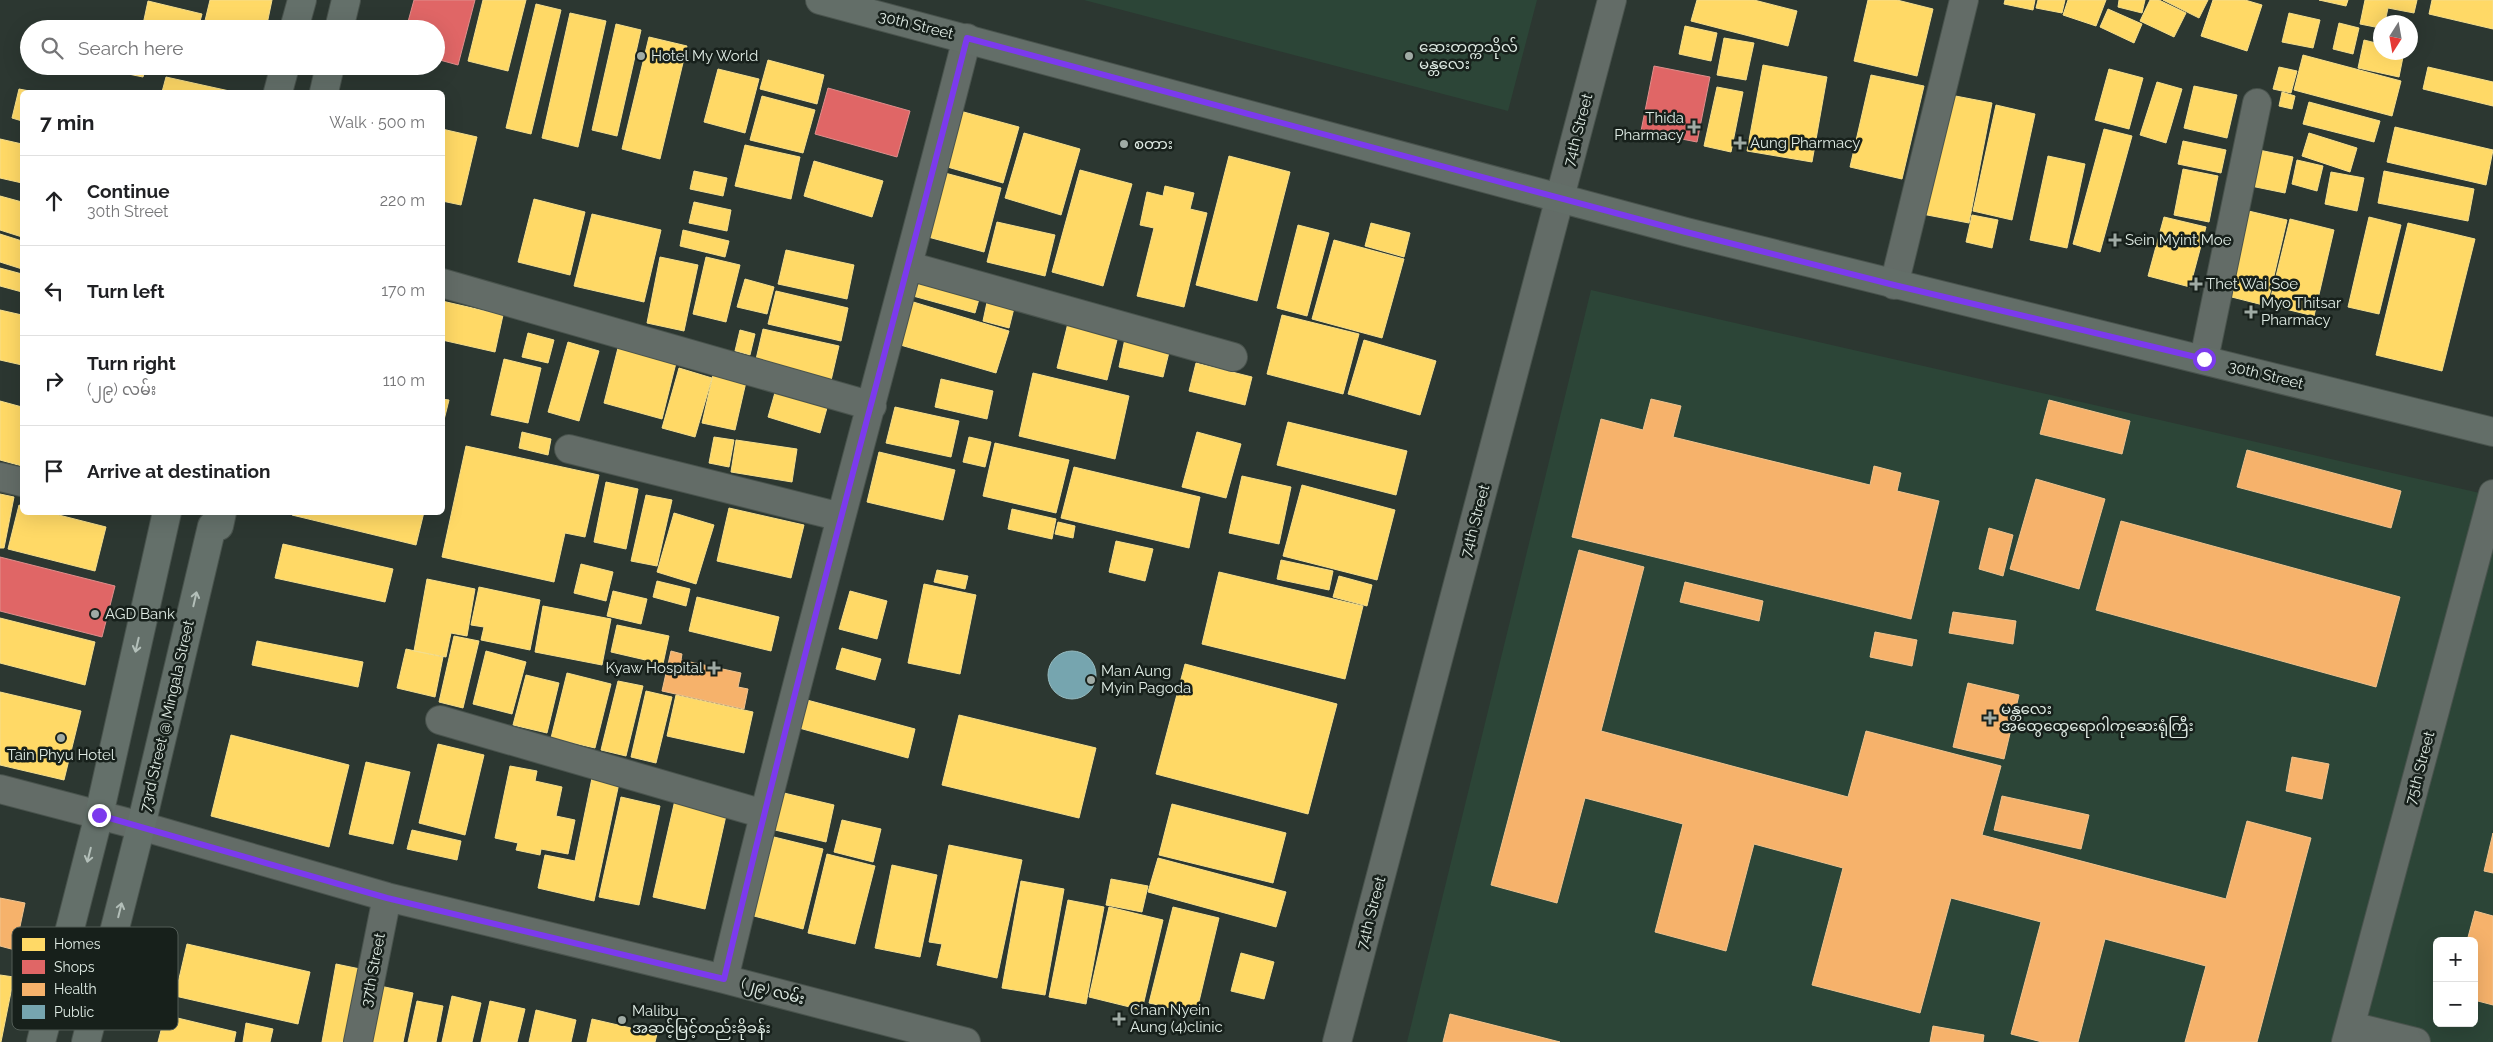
<!DOCTYPE html>
<html lang="en">
<head>
<meta charset="utf-8">
<style>
	body { margin:0; font-family:Raleway,"Noto Sans Myanmar",sans-serif; background:#f2f2f2; color:#202124 }
	.controls { position:absolute; right:15px; bottom:15px; display:grid; overflow:hidden; border-radius:8px; box-shadow:0 5px 20px #0002 }
	.controls button { width:45px; height:45px; display:grid; place-items:center; padding:0; border:0; border-bottom:1px solid #e0e0e0; background:#fff; color:#202124; font:25px sans-serif }
	.compass { position:absolute; left:2373px; top:15px; width:45px; height:45px; border-radius:50%; background:#fff; box-shadow:0 5px 20px #0002; rotate:191deg }
	.stop { position:absolute; width:15px; height:15px; margin:-11px; border:4px solid #7c3aed; border-radius:50%; background:#fff }
	.stop.end { background:#7c3aed; border-color:#fff; box-shadow:0 1px 5px #0008 }
	.list { margin:0; padding:0; list-style:none }
	h2 { display:flex; justify-content:space-between; align-items:center; height:65px; margin:0; padding:0 20px; font-size:21px }
	h2 small { font-size:16px; font-weight:400; color:#757577 }
	.list li { display:grid; grid-template-columns:32px 1fr auto; gap:15px; align-items:center; box-sizing:border-box; height:90px; padding:0 20px; border-top:1px solid #e0e0e0 }
	.list b { display:block; font-size:19px; white-space:nowrap }
	.list p { margin:0; font-size:16px; white-space:nowrap; color:#757577 }
	.list em { font-size:16px; font-style:normal; color:#757577 }
	.icon { flex:none; width:28px; height:28px; fill:none; stroke:currentColor; stroke-width:2; stroke-linecap:round; stroke-linejoin:round }
	.map { position:relative; flex:none; width:2493px; height:1042px; overflow:hidden }
	.search { position:absolute; background:#fff; box-shadow:0 5px 20px #0002; left:20px; top:20px; width:425px; height:55px; display:flex; align-items:center; gap:12px; box-sizing:border-box; padding:0 18px; border-radius:28px; color:#757577; font-size:19px }
	.panel { position:absolute; background:#fff; box-shadow:0 5px 20px #0002; left:20px; top:90px; width:425px; height:425px; border-radius:8px }
	.map>svg:first-child { display:block }
	.built { fill:#2c4537; fill-rule:evenodd }
	.homes { fill:#ffd966; stroke:#f5de8c }
	.shops { fill:#e06666; stroke:#df8e8c }
	.health { fill:#f6b26b; stroke:#efc38f }
	.public { fill:#76a5af; stroke:#95babf }
	.lines { fill:none; stroke-linecap:round; stroke-linejoin:round }
	.minor-casing { stroke:#49534d; stroke-width:30 }
	.tertiary-casing { stroke:#49534d; stroke-width:30 }
	.secondary-casing { stroke:#49534d; stroke-width:30 }
	.primary-casing { stroke:#49534d; stroke-width:30 }
	.minor { stroke:#636c67; stroke-width:28 }
	.tertiary { stroke:#636c67; stroke-width:28 }
	.secondary { stroke:#636e68; stroke-width:28 }
	.primary { stroke:#64706a; stroke-width:28 }
	.oneway { stroke:#b3bfb9 }
	.route { stroke:#7c3aed; stroke-width:6 }
	.poi-dot { fill:#a0aba5; stroke:#17201b; stroke-width:2 }
	.labels { text-anchor:middle; dominant-baseline:central; stroke-width:5; stroke-linejoin:round; paint-order:stroke }
	.street-label { font-size:15px; fill:#deeae3; stroke:#17201b }
	.poi-label { font-size:15px; fill:#deeae3; stroke:#17201b; text-anchor:start }
	.key { fill:#17201b; stroke:#535d57; stroke-width:1 }
	.key-label { font-size:14px; fill:#deeae3 }
</style>
</head>
<body>
<div class="map">
<svg width="2493" height="1042" viewBox="0 0 2493 1042">
	<rect width="100%" height="100%" fill="#2c3731"/>
	<!-- built -->
	<path class="built" d="M1084,0H1537L1508,111Z
		M1591,290L2493,496V1042H1407ZM2437,941H2474V1023H2437Z"/>
	<!-- homes -->
	<path class="homes" d="M210,0H272L266,29H203Z
		M483,0H526L508,71L468,61Z
		M1697,0H1754L1797,11L1788,46L1691,21Z
		M1868,0H1897L1933,9L1917,76L1854,61Z
		M2005,0H2035L2033,10L2004,4Z
		M2038,0H2065L2062,13L2036,8Z
		M2068,0H2106L2096,26L2063,15Z
		M2119,0H2145L2142,13L2118,7Z
		M2150,0H2159L2186,13L2174,37L2140,21Z
		M2163,0H2208L2199,18Z
		M2213,0H2245L2262,5L2247,51L2201,36Z
		M2319,0H2348L2346,6Z
		M2365,0H2417L2414,13L2388,8L2385,22H2380V28L2360,24Z
		M2432,0H2493V29L2429,14Z
		M148,1L202,14L198,29H142Z
		M536,4L561,10L531,134L506,128Z
		M2108,9L2142,24L2134,43L2100,27Z
		M570,13L606,21L578,147L542,138Z
		M2289,13L2320,20L2313,48L2282,42Z
		M2339,23L2359,28L2353,54L2333,49Z
		M616,24L641,30L617,136L592,130Z
		M1685,26L1717,33L1711,61L1679,54Z
		M649,37L687,46L660,159L622,149Z
		M1724,38L1754,43L1746,80L1717,75Z
		M2364,40L2380,44V52H2404L2399,77L2358,68Z
		M2303,55L2401,81L2392,116L2294,90Z
		M768,60L824,75L817,104L760,89Z
		M1763,65L1827,77L1812,162L1747,151Z
		M69,66H104L103,74Z
		M110,66H146L143,77L109,70Z
		M2279,67L2297,71L2291,93L2273,89Z
		M2428,67L2493,82V106L2423,89Z
		M718,69L759,79L745,133L704,122Z
		M2109,69L2143,78L2129,129L2095,120Z
		M1871,75L1924,86L1902,179L1850,167Z
		M166,77L234,92H162Z
		M2157,82L2182,89L2166,143L2140,135Z
		M2194,86L2237,95L2227,138L2184,128Z
		M1717,87L1743,92L1731,152L1704,146Z
		M19,89L35,92H22V121L12,118Z
		M2282,92L2295,96L2292,109L2279,106Z
		M1945,94L1992,103L1969,223L1922,214Z
		M762,96L815,110L803,153L750,140Z
		M2309,102L2380,121L2374,142L2303,124Z
		M1996,105L2035,114L2012,220L1973,211Z
		M960,111L1019,127L1003,183L944,166Z
		M2395,127L2493,150L2486,185L2387,162Z
		M442,129L477,137L461,205L442,201Z
		M2104,129L2132,136L2100,252L2073,244Z
		M1024,133L1080,149L1061,215L1005,198Z
		M2309,133L2357,148L2350,172L2302,156Z
		M0,139L22,144V183L0,178Z
		M2183,141L2226,150L2221,173L2178,164Z
		M745,145L800,157L791,199L735,186Z
		M2254,149L2293,157L2285,193L2246,185Z
		M1229,156L1290,172L1257,301L1196,285Z
		M2048,156L2085,164L2067,248L2030,240Z
		M2297,160L2323,166L2317,191L2292,184Z
		M814,161L883,181L872,217L804,196Z
		M2183,169L2218,176L2209,222L2174,215Z
		M1080,170L1132,184L1103,286L1052,272Z
		M694,171L727,178L723,196L690,189Z
		M2384,171L2474,189L2468,221L2378,203Z
		M2331,172L2364,178L2357,211L2325,204Z
		M945,173L1001,188L984,252L928,237Z
		M1165,186L1194,193L1190,209L1207,213L1184,307L1137,296L1154,228L1140,225L1147,192L1163,196Z
		M0,196L22,202V237L0,230Z
		M534,199L585,212L570,275L518,262Z
		M694,202L731,210L727,231L689,223Z
		M2240,209L2287,220L2267,306L2220,294Z
		M592,214L661,230L644,302L574,286Z
		M1972,215L1998,220L1992,248L1966,242Z
		M2164,217L2206,227L2190,287L2148,276Z
		M2369,217L2401,225L2379,314L2348,307Z
		M2290,219L2334,230L2314,316L2269,305Z
		M997,222L1055,235L1045,276L987,262Z
		M1371,223L1410,233L1404,257L1365,246Z
		M2408,223L2475,239L2442,371L2376,355Z
		M1298,225L1329,233L1307,316L1277,308Z
		M683,230L729,241L725,257L680,246Z
		M0,234L22,241V269L0,262Z
		M1334,240L1404,259L1382,338L1312,319Z
		M786,250L854,265L847,299L778,284Z
		M660,257L698,265L684,331L647,323Z
		M706,257L740,265L726,322L693,314Z
		M0,268L22,274V292L0,286Z
		M918,275L981,292L975,313L913,296Z
		M745,279L774,287L767,314L737,307Z
		M776,291L848,308L841,341L768,324Z
		M989,293L1016,300L1009,328L983,321Z
		M442,301L503,315L495,352L442,340Z
		M910,301L1009,331L996,373L897,344Z
		M0,310L22,315V365L0,360Z
		M1282,315L1359,334L1343,394L1267,374Z
		M1069,319L1119,332L1107,380L1057,368Z
		M763,329L839,346L830,385L754,368Z
		M740,330L755,334L750,355L735,351Z
		M528,333L554,340L548,363L522,357Z
		M1126,334L1171,344L1163,377L1119,367Z
		M620,340L678,355L662,419L604,403Z
		M1364,340L1436,361L1420,415L1348,394Z
		M568,342L599,351L579,421L548,412Z
		M504,359L541,368L528,423L491,415Z
		M1196,363L1252,377L1245,405L1189,391Z
		M679,368L712,378L695,437L662,428Z
		M1033,373L1129,396L1115,459L1019,436Z
		M713,375L746,382L735,430L702,423Z
		M941,379L993,391L987,419L935,407Z
		M778,382L830,397L820,433L768,417Z
		M442,399L449,400L442,428Z
		M0,401L22,407V466L0,460Z
		M895,407L959,421L951,457L886,443Z
		M1288,422L1407,451L1396,495L1277,465Z
		M522,432L551,439L548,455L519,448Z
		M1197,432L1241,444L1226,498L1182,487Z
		M714,437L734,440L729,467L709,463Z
		M969,437L991,442L985,467L963,462Z
		M736,440L797,449L792,482L731,472Z
		M995,443L1069,460L1056,513L983,496Z
		M466,446L599,475L585,537L565,533L554,582L442,557Z
		M879,452L955,470L943,520L867,502Z
		M1074,467L1200,497L1189,548L1061,518Z
		M1242,476L1291,487L1279,544L1229,533Z
		M606,482L638,489L626,549L594,542Z
		M1302,485L1395,510L1377,580L1283,556Z
		M0,494L14,497L4,548H0Z
		M646,495L672,500L657,566L631,561Z
		M19,505L22,506V512H47L106,527L95,571L8,549Z
		M729,508L804,525L791,578L717,561Z
		M1012,509L1056,519L1052,539L1008,529Z
		M292,512H424L416,545L292,515Z
		M674,513L714,525L696,584L657,572Z
		M1058,522L1075,526L1073,538L1055,534Z
		M1116,541L1153,549L1145,581L1109,572Z
		M283,544L393,569L385,602L275,578Z
		M1281,560L1333,571L1329,590L1277,579Z
		M581,564L613,572L606,601L574,593Z
		M937,570L968,576L965,589L934,582Z
		M1219,572L1363,606L1345,679L1202,644Z
		M1339,576L1372,585L1367,606L1333,597Z
		M427,579L475,589L467,636L451,633L446,657L414,651Z
		M657,581L690,589L686,606L653,597Z
		M924,584L976,595L960,674L908,663Z
		M479,587L540,600L530,650L481,640L484,627L471,625Z
		M613,591L647,599L641,624L607,616Z
		M850,591L887,601L877,639L839,629Z
		M697,597L779,617L771,651L689,631Z
		M543,606L611,619L602,665L535,652Z
		M0,618L95,642L85,685L0,663Z
		M617,625L669,636L663,664L611,652Z
		M454,636L479,641L463,708L439,702Z
		M257,641L363,662L358,687L252,665Z
		M842,648L881,659L875,680L836,669Z
		M406,649L443,657L435,697L397,688Z
		M486,651L526,662L512,714L473,704Z
		M1185,664L1337,704L1308,814L1156,774Z
		M567,673L611,684L595,748L551,738Z
		M526,675L559,683L547,733L513,725Z
		M618,681L643,686L626,756L601,750Z
		M646,691L672,697L656,763L631,757Z
		M0,692L81,711L64,780L0,765Z
		M676,695L753,712L744,753L667,736Z
		M807,700L915,729L908,758L799,728Z
		M959,715L1096,748L1079,818L942,785Z
		M231,735L349,765L329,847L211,816Z
		M438,744L484,755L465,835L419,823Z
		M366,762L410,772L393,844L349,834Z
		M510,766L537,771L535,781L562,787L556,816L575,820L568,854L541,849L540,855L516,850L518,843L495,838Z
		M592,778L619,783L594,901L538,888L545,855L575,861Z
		M784,793L834,805L826,842L775,830Z
		M621,797L660,806L639,905L599,897Z
		M675,800L727,811L705,909L653,897Z
		M1172,804L1286,833L1273,883L1159,855Z
		M842,820L881,829L873,862L834,852Z
		M412,830L461,841L457,860L407,849Z
		M774,837L823,849L803,929L754,916Z
		M949,845L1022,860L997,978L937,965L942,944L929,942Z
		M827,854L875,866L855,944L808,933Z
		M1158,858L1286,892L1276,927L1148,892Z
		M892,865L937,875L920,957L875,948Z
		M1111,879L1148,886L1142,912L1106,905Z
		M1021,881L1064,889L1045,995L1002,988Z
		M1068,900L1104,907L1086,1004L1049,997Z
		M1109,907L1163,920L1142,1010L1089,997Z
		M1173,907L1219,918L1196,1014L1149,1003Z
		M187,944L310,972L298,1024L175,996Z
		M1241,953L1274,962L1264,999L1231,991Z
		M336,964L365,970L352,1042H322Z
		M0,975L14,977L1,1042H0Z
		M380,986L413,993L403,1042H367Z
		M452,996L481,1003L472,1042H442Z
		M417,1001L443,1006L436,1042H408Z
		M490,1001L525,1009L517,1042H481Z
		M536,1010L576,1020L571,1042H529Z
		M165,1015L236,1032L234,1042H158Z
		M592,1019L657,1034L655,1042H587Z
		M246,1023L273,1029L270,1042H243Z"/>
	<!-- shops -->
	<path class="shops" d="M414,0H475L458,65L436,59V29H406Z
		M1654,66L1710,77L1697,142L1641,131Z
		M828,88L910,111L897,157L815,134Z
		M0,557L115,586L102,637L0,611Z"/>
	<!-- health -->
	<path class="health" d="M1651,399L1681,406L1673,437L1870,485L1874,466L1901,473L1897,491L1939,501L1911,619L1572,537L1601,419L1643,430Z
		M2049,400L2130,421L2122,454L2040,434Z
		M2247,450L2401,491L2391,528L2237,487Z
		M2036,479L2105,499L2079,589L2010,569Z
		M2121,521L2400,597L2376,687L2096,610Z
		M1989,528L2013,535L2003,576L1979,569Z
		M1579,550L1644,567L1601,731L1848,797L1866,731L2001,766L1982,835L2226,899L2247,821L2311,838L2257,1042H2185L2206,966L2105,939L2078,1042H2042L2011,1034L2041,922L1951,898L1920,1013L1812,985L1843,868L1754,844L1726,951L1655,932L1683,824L1585,798L1557,903L1491,885Z
		M1685,582L1763,601L1759,621L1680,602Z
		M1953,612L2016,621L2013,644L1949,633Z
		M1875,632L1917,640L1912,666L1870,657Z
		M671,651L682,654L681,660L741,673L738,687L748,689L744,709L662,691Z
		M1968,683L2019,695L2004,759L1953,747Z
		M2292,757L2329,764L2322,799L2286,791Z
		M2002,796L2089,815L2081,849L1994,830Z
		M2493,833V873L2484,871Z
		M0,898L25,903L15,950L0,946Z
		M2475,911L2493,916V1005L2474,1000V941H2467Z
		M1450,1014L1560,1042H1443Z
		M1933,1026L1984,1035L1983,1042H1930Z"/>
	<!-- public -->
	<path class="public" d="M1048 675a24 24 0 1 1 48 0a24 24 0 1 1-48 0Z"/>
	<g class="lines">
		<defs>
			<path id="minor" d="M909,266L1233,357
				M442,283L872,406
				M1894,285L1964,0
				M2204,359L2257,103
				M569,449L841,517
				M0,477L22,482
				M440,720L764,814
				M0,789L141,826L387,897L724,979L966,1042
				M724,979C799,663 887,352 967,38
				M2351,1026L2416,1042
				M358,1042L387,897
				M2346,1042L2493,494"/>
			<path id="tertiary" d="M1337,1042L1612,0"/>
			<path id="secondary" d="M820,0L1686,232L2493,432"/>
			<path id="primary" d="M294,29L302,0
				M339,29L346,0
				M278,92L285,66
				M324,92L330,66
				M41,1042L99,815L167,512
				M86,1042L141,826L212,526H219L222,512"/>
		</defs>
		<!-- minor casing -->
		<use href="#minor" class="minor-casing"/>
		<!-- tertiary casing -->
		<use href="#tertiary" class="tertiary-casing"/>
		<!-- secondary casing -->
		<use href="#secondary" class="secondary-casing"/>
		<!-- primary casing -->
		<use href="#primary" class="primary-casing"/>
		<!-- minor -->
		<use href="#minor" class="minor"/>
		<!-- tertiary -->
		<use href="#tertiary" class="tertiary"/>
		<!-- secondary -->
		<use href="#secondary" class="secondary"/>
		<!-- primary -->
		<use href="#primary" class="primary"/>
	</g>
	<!-- one-way arrows -->
	<defs><path id="oneway-shaft" d="M-6 0H5M1.5-3L5.5 0L1.5 3" fill="none" stroke-width="1.6" stroke-linecap="round" stroke-linejoin="round" transform="scale(1.25)"/></defs>
	<g class="oneway">
		<use href="#oneway-shaft" transform="translate(195 599) rotate(-77)"/>
		<use href="#oneway-shaft" transform="translate(137 645) rotate(103)"/>
		<use href="#oneway-shaft" transform="translate(89 855) rotate(104)"/>
		<use href="#oneway-shaft" transform="translate(120 910) rotate(-76)"/>
	</g>
	<g class="lines">
		<!-- route -->
		<path class="route" d="M99,815L387,898L724,979C799,663 887,352 967,38L1686,232L1894,285L2204,359"/>
	</g>
	<!-- markers -->
	<g class="poi-dot">
		<circle cx="641" cy="56" r="5"/>
		<circle cx="1409" cy="56" r="5"/>
		<path d="M1691.5 119.5h5v5h5v5h-5v5h-5v-5h-5v-5h5z"/>
		<path d="M1737.5 135.5h5v5h5v5h-5v5h-5v-5h-5v-5h5z"/>
		<circle cx="1124" cy="144" r="5"/>
		<path d="M2112.5 232.5h5v5h5v5h-5v5h-5v-5h-5v-5h5z"/>
		<path d="M2193.5 276.5h5v5h5v5h-5v5h-5v-5h-5v-5h5z"/>
		<path d="M2248.5 304.5h5v5h5v5h-5v5h-5v-5h-5v-5h5z"/>
		<circle cx="95" cy="614" r="5"/>
		<path d="M711.5 660.5h5v5h5v5h-5v5h-5v-5h-5v-5h5z"/>
		<circle cx="1091" cy="680" r="5"/>
		<path d="M1987.5 710.5h5v5h5v5h-5v5h-5v-5h-5v-5h5z"/>
		<circle cx="61" cy="738" r="5"/>
		<path d="M1116.5 1011.5h5v5h5v5h-5v5h-5v-5h-5v-5h5z"/>
		<circle cx="622" cy="1020" r="5"/>
	</g>
	<g class="labels">
		<!-- street labels -->
		<g class="street-label">
			<text transform="translate(916 25) rotate(14)">30th Street</text>
			<text transform="translate(1578 130) rotate(-75)">74th Street</text>
			<text transform="translate(2266 375) rotate(14)">30th Street</text>
			<text transform="translate(1475 521) rotate(-75)">74th Street</text>
			<text transform="translate(167 716) rotate(-77)">73rd Street @ Mingala Street</text>
			<text transform="translate(2420 768) rotate(-75)">75th Street</text>
			<text transform="translate(1371 913) rotate(-75)">74th Street</text>
			<text transform="translate(373 970) rotate(-79)">37th Street</text>
			<text transform="translate(773 991) rotate(15)">(၂၉) လမ်း</text>
		</g>
		<!-- poi labels -->
		<g class="poi-label">
			<text x="1419" y="47">ဆေးတက္ကသိုလ်<tspan x="1419" dy="17">မန္တလေး</tspan></text>
			<text x="651" y="56">Hotel My World</text>
			<text x="1684" y="118" text-anchor="end">Thida<tspan x="1684" dy="17">Pharmacy</tspan></text>
			<text x="1750" y="143">Aung Pharmacy</text>
			<text x="1134" y="144">စတား</text>
			<text x="2125" y="240">Sein Myint Moe</text>
			<text x="2206" y="284">Thet Wai Soe</text>
			<text x="2261" y="303">Myo Thitsar<tspan x="2261" dy="17">Pharmacy</tspan></text>
			<text x="105" y="614">AGD Bank</text>
			<text x="703" y="668" text-anchor="end">Kyaw Hospital</text>
			<text x="1101" y="671">Man Aung<tspan x="1101" dy="17">Myin Pagoda</tspan></text>
			<text x="2001" y="709">မန္တလေး<tspan x="2001" dy="17">အထွေထွေရောဂါကုဆေးရုံကြီး</tspan></text>
			<text x="61" y="755" text-anchor="middle">Tain Phyu Hotel</text>
			<text x="1130" y="1010">Chan Nyein<tspan x="1130" dy="17">Aung (4)clinic</tspan></text>
			<text x="632" y="1011">Malibu<tspan x="632" dy="17">အဆင့်မြင့်တည်းခိုခန်း</tspan></text>
		</g>
	</g>
	<!-- legend -->
	<rect x="12" y="927" width="166" height="103" rx="8" class="key"/>
	<rect x="22" y="938" width="23" height="13" fill="#ffd966"/>
	<rect x="22" y="960" width="23" height="14" fill="#e06666"/>
	<rect x="22" y="983" width="23" height="13" fill="#f6b26b"/>
	<rect x="22" y="1005" width="23" height="14" fill="#76a5af"/>
	<g class="key-label">
		<text x="54" y="949">Homes</text>
		<text x="54" y="972">Shops</text>
		<text x="54" y="994">Health</text>
		<text x="54" y="1017">Public</text>
	</g>
</svg>
<div class="controls">
<button>+</button>
<button>−</button>
</div>
<svg class="compass" viewBox="-18 -18 36 36"><path d="M0-13l5 13h-10z" fill="#e53935"/><path d="M0 13l5-13h-10z" fill="#757577"/></svg>
<div class="stop" style="left:2204px;top:359px"></div>
<div class="stop end" style="left:99px;top:815px"></div>
<div class="search"><svg class="icon" aria-label="search" viewBox="0 0 24 24"><circle cx="10" cy="10" r="6"/><path d="M15 15l6 6"/></svg>Search here</div>
<section class="panel">
<h2>7 min<small>Walk · 500 m</small></h2>
<ul class="list">
<li><svg class="icon" aria-label="ahead" viewBox="0 0 24 24"><path d="M12 20V5M6 11l6-6 6 6"/></svg><div><b>Continue</b><p>30th Street</p></div><em>220 m</em></li>
<li><svg class="icon" aria-label="left" viewBox="0 0 24 24"><path d="M17 20v-9H6M10 6l-5 5 5 5"/></svg><div><b>Turn left</b></div><em>170 m</em></li>
<li><svg class="icon" aria-label="right" viewBox="0 0 24 24"><path d="M7 20v-9h11M14 6l5 5-5 5"/></svg><div><b>Turn right</b><p>(၂၉) လမ်း</p></div><em>110 m</em></li>
<li><svg class="icon" aria-label="arrive" viewBox="0 0 24 24"><path d="M6 21V4h12l-3 4 3 4H6"/></svg><div><b>Arrive at destination</b></div></li>
</ul>
</section>
</div>
</body>
</html>
